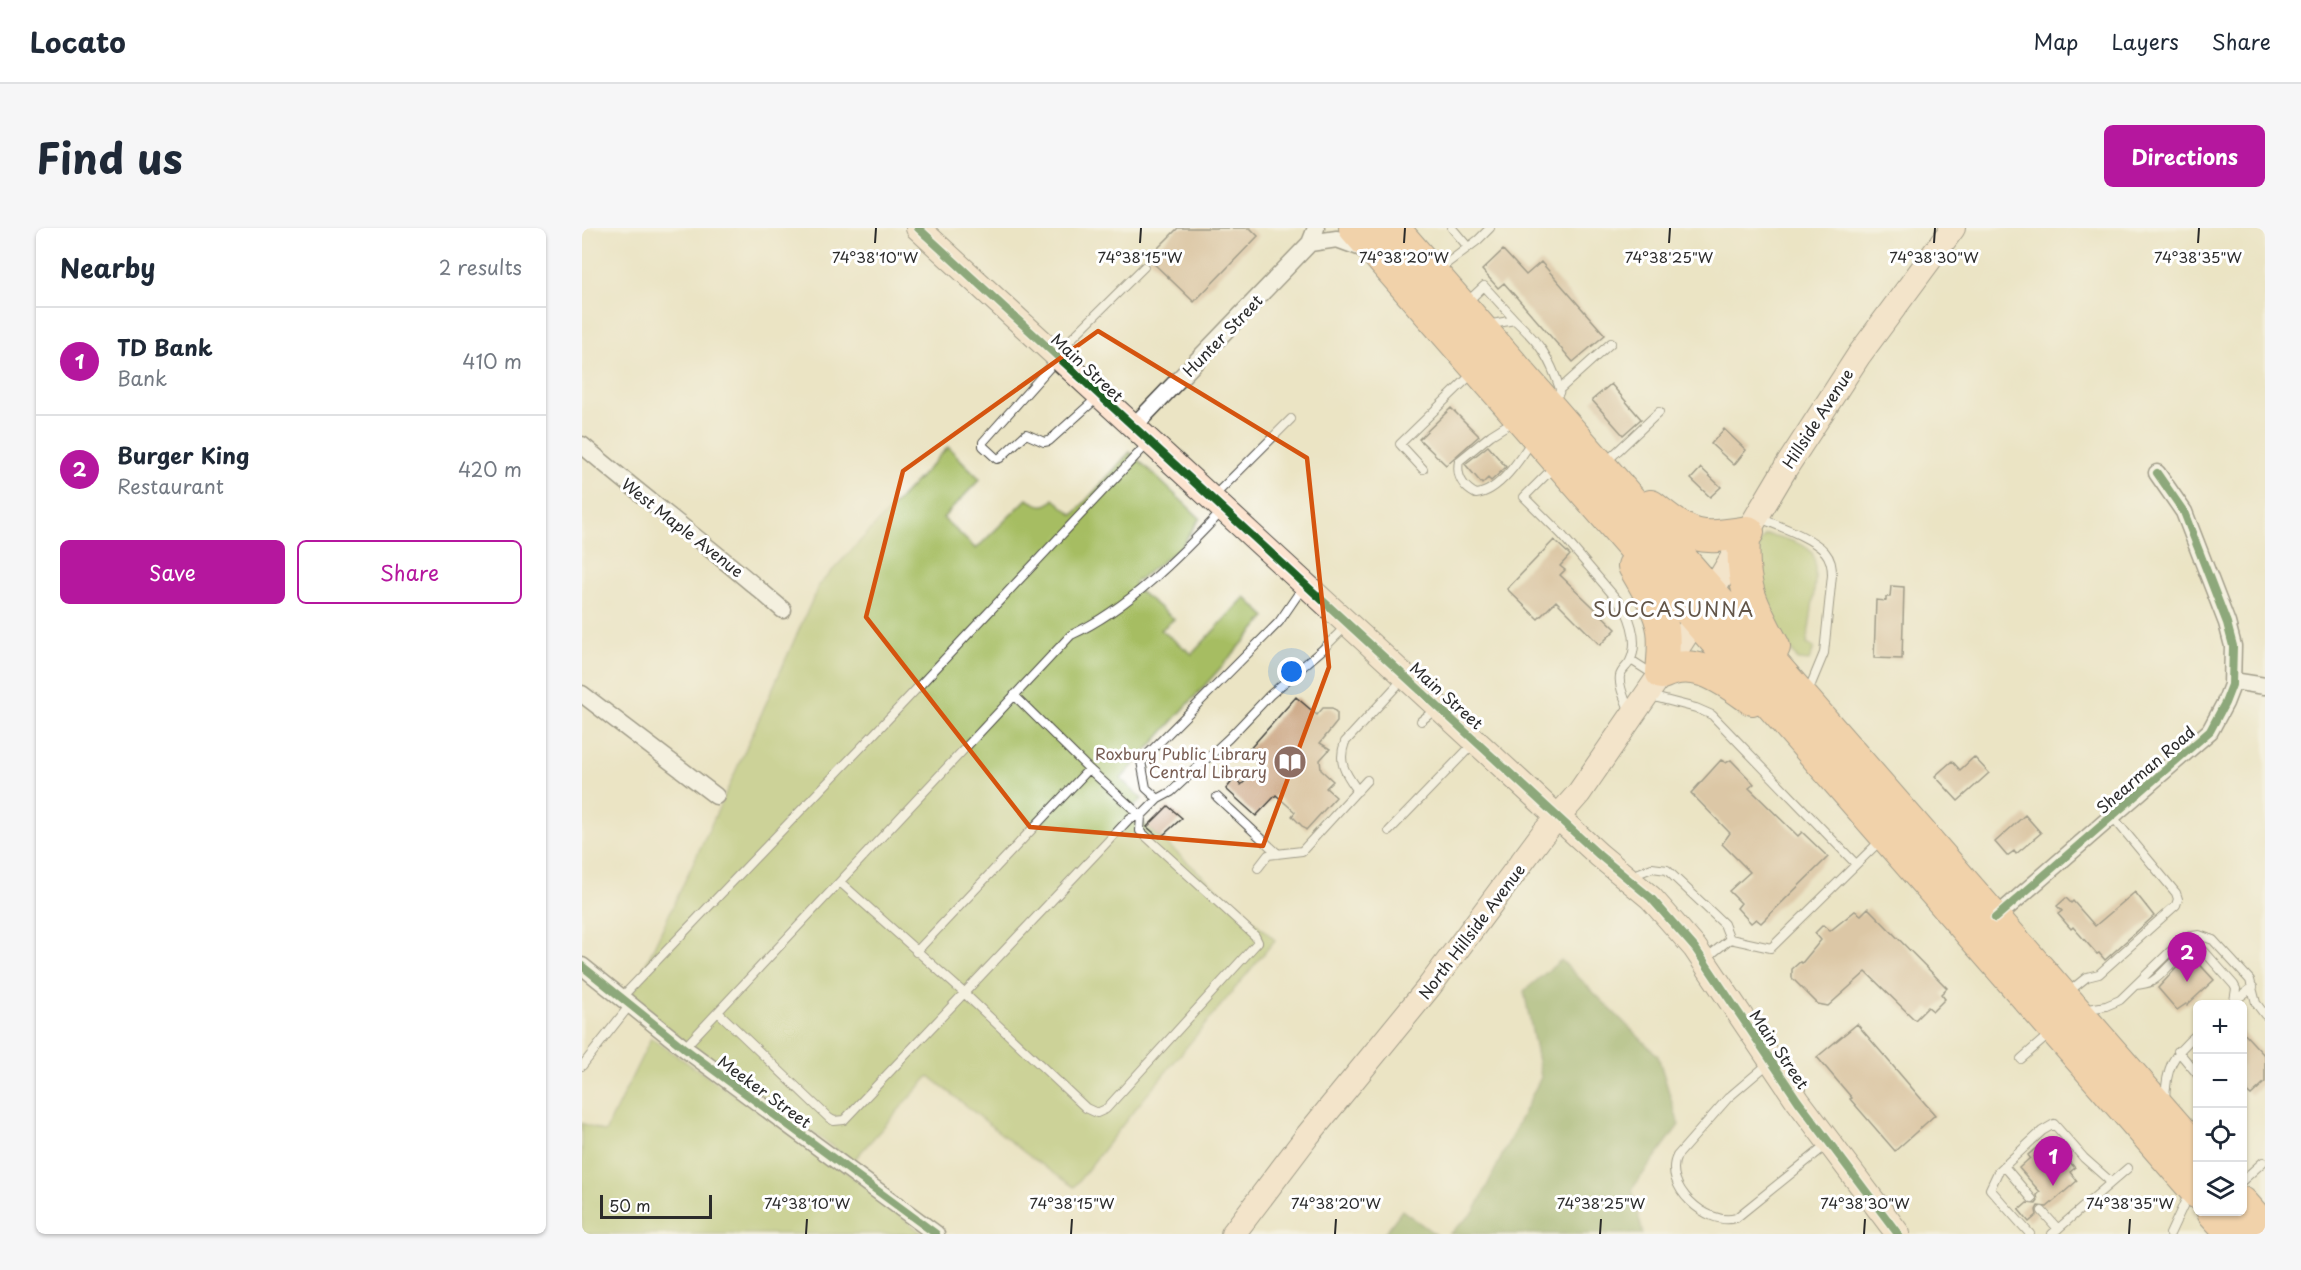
<!DOCTYPE html>
<html lang="en">
<head>
<meta charset="utf-8">
<style>
	body { margin:0; font-family:"Playpen Sans",sans-serif; background:#f6f6f7; color:#1f2937 }
	.controls { position:absolute; right:18px; bottom:18px; display:grid; overflow:hidden; border-radius:9px; box-shadow:0 2px 4px #0004 }
	.controls button { width:54px; height:54px; display:grid; place-items:center; padding:0; border:0; border-bottom:2px solid #e0e1e3; background:#fff; color:#1f2937; font:30px sans-serif }
	.scale { position:absolute; left:18px; bottom:15px; width:112px; box-sizing:border-box; padding-left:6px; border:3px solid #2b2b2b; border-top:0; font-size:16px; line-height:21px; white-space:nowrap; color:#2b2b2b; -webkit-text-stroke:4px #fff; paint-order:stroke }
	.you { position:absolute; left:710px; top:444px; width:21px; height:21px; margin:-15px; border:4px solid #fff; border-radius:50%; background:#1a73e8; box-shadow:0 0 0 9px #1a73e833 }
	.badge { display:grid; place-items:center; width:39px; height:39px; border-radius:50%; background:#b5179e; color:#fff; font-size:20px; font-weight:700 }
	.pin { position:absolute; translate:-50% -50px; filter:drop-shadow(0 2px 3px #0008) }
	.pin::after { content:''; position:absolute; top:32px; width:21px; height:18px; background:inherit; clip-path:polygon(0 0,100% 0,50% 100%) }
	.list { margin:0; padding:0; list-style:none }
	h2 { display:flex; justify-content:space-between; align-items:center; height:78px; margin:0; padding:0 24px; font-size:26px }
	h2 small { font-size:20px; font-weight:400; color:#747a83 }
	.list li { display:grid; grid-template-columns:39px 1fr auto; gap:18px; align-items:center; box-sizing:border-box; height:108px; padding:0 24px; border-top:2px solid #e0e1e3 }
	.list b { display:block; font-size:22px; white-space:nowrap }
	.list p { margin:0; font-size:20px; white-space:nowrap; color:#747a83 }
	.list em { font-size:20px; font-style:normal; color:#747a83 }
	.actions { display:flex; gap:12px; padding:18px 24px }
	.actions a { flex:1; padding:14px 0; border:2px solid #b5179e; border-radius:9px; text-align:center; font-size:21px; color:#b5179e }
	.actions .main { background:#b5179e; color:#fff }
	.icon { flex:none; width:33px; height:33px; fill:none; stroke:currentColor; stroke-width:2; stroke-linecap:round; stroke-linejoin:round }
	.map { position:relative; flex:none; width:1683px; height:1006px; overflow:hidden; border-radius:9px }
	header { display:flex; align-items:center; gap:36px; box-sizing:border-box; height:84px; padding:0 30px; background:#fff; border-bottom:2px solid #e0e1e3 }
	header strong { font-size:28px }
	nav { display:flex; gap:33px; margin-inline-start:auto; font-size:21px }
	.intro { display:flex; align-items:center; justify-content:space-between; box-sizing:border-box; height:144px; padding:0 36px }
	h1 { margin:0; font-size:42px }
	.button { padding:15px 27px; border-radius:9px; background:#b5179e; color:#fff; font-size:21px; font-weight:700 }
	main { display:flex; gap:36px; padding:0 36px }
	aside { flex:1; background:#fff; border-radius:9px; box-shadow:0 2px 4px #0004 }
	.map>svg:first-child { display:block }
	.green { fill:#a6bd62; stroke:#687446; stroke-width:1.5 }
	.forest { fill:#84a458; stroke:#586842; stroke-width:1.5 }
	.building { fill:#cba581 }
	.lines { fill:none; stroke-linecap:round; stroke-linejoin:round }
	.lane-casing { stroke:#484742; stroke-width:10 }
	.street-casing { stroke:#484742; stroke-width:19 }
	.secondary-casing { stroke:#484742; stroke-width:26 }
	.highway-casing { stroke:#484742; stroke-width:34 }
	.lane { stroke:#fff; stroke-width:8 }
	.street { stroke:#fff; stroke-width:16 }
	.secondary { stroke:#fde4d0; stroke-width:24 }
	.highway { stroke:#f9bc8a; stroke-width:32 }
	.cycleway-casing { stroke:#fff; stroke-width:11 }
	.cycleway { stroke:#1b5e20; stroke-width:8 }
	.marked { fill:none; stroke:#d5540f; stroke-width:4.5; stroke-linejoin:round }
	.ticks { fill:none; stroke:#2b2b2b; stroke-width:2 }
	.labels { text-anchor:middle; dominant-baseline:central; stroke-width:6; stroke-linejoin:round; paint-order:stroke }
	.street-label { font-size:16px; fill:#2b2b2b; stroke:#fff }
	.education-label { font-size:16px; fill:#785e54; stroke:#fff; text-anchor:end }
	.quarter-label { font-size:20px; letter-spacing:1.5px; fill:#635649; stroke:#fff }
	.ticks-label { font-size:15px; text-anchor:middle; fill:#2b2b2b; stroke:#fff; stroke-width:6; stroke-linejoin:round; paint-order:stroke }
</style>
</head>
<body>
<header>
<strong>Locato</strong>
<nav><a>Map</a><a>Layers</a><a>Share</a></nav>
</header>
<div class="intro"><h1>Find us</h1><a class="button">Directions</a></div>
<main>
<aside>
<h2>Nearby<small>2 results</small></h2>
<ul class="list">
<li><span class="badge">1</span><div><b>TD Bank</b><p>Bank</p></div><em>410 m</em></li>
<li><span class="badge">2</span><div><b>Burger King</b><p>Restaurant</p></div><em>420 m</em></li>
</ul>
<div class="actions"><a class="main">Save</a><a>Share</a></div>
</aside>
<div class="map">
<svg width="1683" height="1006" viewBox="0 0 1683 1006">
	<rect width="100%" height="100%" fill="#fff"/>
	<filter id="ink" filterUnits="userSpaceOnUse"><feTurbulence type="fractalNoise" baseFrequency=".0167" numOctaves="2"/><feDisplacementMap in="SourceGraphic" scale="12" xChannelSelector="R" yChannelSelector="G"/><feConvolveMatrix kernelMatrix="1 2 1 2 8 2 1 2 1" color-interpolation-filters="sRGB"/></filter>
	<filter id="wash" filterUnits="userSpaceOnUse"><feTurbulence type="fractalNoise" baseFrequency=".008" numOctaves="4" result="noise"/><feDisplacementMap in="SourceGraphic" scale="24" xChannelSelector="R" yChannelSelector="G"/><feGaussianBlur stdDeviation="1.35" result="paint"/><feColorMatrix in="noise" values="0 0 0 0 0 0 0 0 0 0 0 0 0 0 0 0 0 1.4 0 .05"/><feComposite in="paint" operator="in"/></filter>
	<g filter="url(#wash)">
		<rect width="100%" height="100%" fill="#ebe4c4"/>
		<!-- green -->
		<path class="green" d="M366,219L398,251L361,290L394,321L445,271C455,276 463,282 472,271L491,287L548,224L618,290L599,319L552,355L556,362L592,391L579,402L610,426L663,369L684,389L539,551L560,571L548,583L693,712L550,885L492,959L443,925L347,848L271,933L76,795L48,770L142,569L237,357Z
			M1183,307C1193,307 1201,310 1210,313C1218,316 1225,318 1230,325C1239,338 1227,396 1225,416L1232,420L1227,433L1216,432L1174,371L1177,315Z
			M69,810L261,941L341,1006H0V895L23,904Z"/>
		<!-- forest -->
		<path class="forest" d="M979,732L1076,828L1097,897L1050,961L1061,1006H867L892,984L959,849L942,763Z
			M820,982L853,1006H802Z"/>
		<g id="blocks">
			<!-- building -->
			<path class="building" d="M596,0H668L676,8L612,74L566,30Z
				M921,22L944,47L959,34L1023,107L991,134L922,55L916,60L900,42Z
				M1029,156L1059,191L1041,207L1010,172Z
				M869,180L897,208L864,237L837,211Z
				M1142,201L1164,222L1152,237L1129,216Z
				M906,218L924,239L909,253L906,250L900,256L883,236Z
				M1119,240L1139,259L1128,269L1109,251Z
				M972,312L988,327L978,338L983,342L978,347L1034,401L1018,417L974,373L956,391L925,361Z
				M1309,358L1322,359L1320,431L1292,430L1294,372L1304,373V369H1308Z
				M714,469L735,487L741,480H750L755,485V494L738,515L748,521L738,532L739,542L751,553L744,560L754,569L724,602L710,588L713,584L694,567L674,588L644,561L653,550L659,557L680,537L665,524Z
				M1392,529L1407,545L1376,573L1353,548L1370,533L1378,542Z
				M1139,532L1144,535L1149,532L1172,556L1167,560L1216,608L1220,604L1246,629L1179,695L1174,691L1169,695L1155,680L1159,675L1147,663L1168,644L1140,616L1148,605L1109,565Z
				M586,578L600,590L578,610L565,599Z
				M1443,587L1459,605L1434,626L1432,623L1425,628L1413,614Z
				M1553,664L1572,688L1523,732L1517,725L1515,726L1491,699L1489,701L1476,686L1480,683L1475,678L1484,670L1489,675L1491,673L1513,698Z
				M1286,680L1365,760L1359,766L1363,771L1351,783L1346,779L1333,792L1284,744L1246,778L1236,776L1210,750V741L1218,734L1220,735L1239,712L1233,705L1241,697L1248,703L1273,683L1279,687Z
				M1610,728L1632,752L1605,777L1604,776L1595,782L1576,760L1599,735Z
				M1275,796L1353,887L1313,923L1268,871L1270,870L1235,829Z
				M1660,803L1683,828V854L1669,867L1660,859Z
				M1461,914L1464,915L1478,931L1482,927L1493,940L1488,944L1495,953L1465,979L1456,978L1454,982L1455,987L1447,994L1437,982L1445,975L1454,976L1456,973L1455,967L1458,964L1437,940L1448,930L1446,927Z"/>
		</g>
	</g>
	<g filter="url(#ink)">
		<use href="#blocks" fill-opacity="0" stroke="#484742" stroke-width="1.5"/>
		<g class="lines">
			<defs>
				<path id="lane" d="M870,0L886,19
					M856,42L896,12L908,0
					M883,76L902,58L933,92
					M904,97L933,92C958,116 967,128 978,161
					M475,125L562,39
					M476,130L401,214V218L415,231L418,230L444,206L462,214L467,213L516,169
					M977,165L978,161L1029,115
					M933,192L909,207L877,233C874,248 881,259 894,266C917,264 939,230 951,211
					M1024,234L1077,184
					M973,238L942,269L980,307L1043,381C1050,396 1056,417 1048,433C1046,438 1039,442 1038,448C1036,459 1045,475 1048,485
					M841,241L818,216L892,144
					M632,268L709,191
					M1175,289C1194,297 1230,309 1243,324C1249,331 1250,338 1250,347L1242,425L1225,466
					M721,359L697,394L559,533L564,560L576,571L589,564L647,510L688,467L740,422L765,397
					M1049,432L1074,448
					M1068,468L1114,480L1130,487L1273,635
					M839,493L854,481
					M776,563C764,546 755,535 763,514L821,451
					M635,569L696,626
					M807,603L892,515
					M676,640L686,627L720,623L785,552
					M1047,649L1070,640L1085,642L1142,696L1148,711
					M258,654L382,765L504,880L515,885L524,881L676,714L673,708L558,603L559,588L507,541L432,467
					M334,724L507,541
					M1122,732L1148,711L1189,720L1299,612
					M1554,757C1560,756 1567,756 1572,752C1587,742 1602,713 1622,723L1652,757L1654,761L1652,773
					M1485,765L1505,749L1517,746L1594,677L1596,671L1594,665L1530,588
					M39,770L292,506L567,214
					M1651,774L1671,759
					M1501,782L1524,778L1538,772L1603,709L1617,707L1631,712L1668,752L1674,775L1683,787
					M136,784L247,890L252,893L262,892L548,590L559,588L576,571
					M102,820L489,407C546,381 599,327 641,282
					M1596,823L1616,847
					M1439,831L1470,804
					M1187,835L1146,870L1095,928C1080,957 1125,999 1154,990L1247,915
					M0,838L48,777
					M1583,873C1584,839 1590,827 1616,805
					M1422,938L1450,971
					M1660,953L1681,934
					M1460,983L1476,1001
					M1448,1006L1408,961L1416,944L1460,903L1472,896L1502,930L1529,954
					M1470,1006L1546,940
					M1588,1006L1607,965"/>
				<path id="street" d="M728,15L755,11L785,22
					M551,199L728,15L734,0
					M0,217C66,273 136,325 201,382
					M1651,453L1683,458
					M0,466L134,568
					M1413,690L1628,503L1643,475L1650,457L1651,418L1645,395L1602,284L1575,245
					M0,738L102,820L354,1006"/>
				<path id="secondary" d="M336,0L1017,627L1069,670L1113,720L1216,873L1316,1006
					M651,1006L726,907L847,759L960,607L997,565L1076,450L1114,391L1203,241L1277,127L1371,0"/>
				<path id="highway" d="M773,0L1616,965
					M811,0L1616,924
					M1069,278C1110,311 1116,312 1166,304
					M1162,311C1159,360 1170,377 1192,419
					M1052,338C1063,358 1077,379 1081,402C1083,416 1081,431 1080,445C1114,428 1144,453 1170,471
					M1660,975L1683,1001
					M1631,984L1651,1006"/>
			</defs>
			<!-- lane casing -->
			<use href="#lane" class="lane-casing"/>
			<!-- street casing -->
			<use href="#street" class="street-casing"/>
			<!-- secondary casing -->
			<use href="#secondary" class="secondary-casing"/>
			<!-- highway casing -->
			<use href="#highway" class="highway-casing"/>
			<!-- lane -->
			<use href="#lane" class="lane"/>
			<!-- street -->
			<use href="#street" class="street"/>
			<!-- secondary -->
			<use href="#secondary" class="secondary"/>
			<!-- highway -->
			<use href="#highway" class="highway"/>
			<defs>
				<path id="cycleway" d="M336,0L1017,627L1069,670L1113,720L1216,873L1316,1006
					M1413,690L1628,503L1643,475L1650,457L1651,418L1645,395L1602,284L1575,245
					M0,738L102,820L354,1006"/>
			</defs>
			<!-- cycleway casing -->
			<use href="#cycleway" class="cycleway-casing"/>
			<!-- cycleway -->
			<use href="#cycleway" class="cycleway"/>
		</g>
	</g>
	<!-- marked area -->
	<path d="M0 0H1683V1006H0ZM516,103L725,230L747,439L681,618L448,599L284,389L321,243Z" fill="#ebe4c4" fill-opacity=".55" fill-rule="evenodd"/>
	<path class="marked" d="M516,103L725,230L747,439L681,618L448,599L284,389L321,243Z"/>
	<!-- ticks -->
	<path class="ticks" d="M293,15L294,0M558,15L559,0M822,15L823,0M1087,15L1088,0M1352,15L1353,0M1616,15L1617,0M224,1006L225,991M489,1006L490,991M753,1006L754,991M1018,1006L1019,991M1282,1006L1283,991M1547,1006L1548,991"/>
	<!-- icons -->
	<defs>
		<symbol id="library-disc" viewBox="-11 -11 22 22"><circle r="9.5" fill="#8d6e63" stroke="#fff"/><path d="M-6-4Q-3-5.5-.7-3.5V5Q-3 3-6 4ZM6-4Q3-5.5 .7-3.5V5Q3 3 6 4Z" fill="#fff"/></symbol>
	</defs>
	<g fill-rule="evenodd">
		<use href="#library-disc" x="689" y="515" width="38" height="38"/>
	</g>
	<g class="labels">
		<!-- street labels -->
		<g class="street-label">
			<text transform="translate(640 107) rotate(-46)">Hunter Street</text>
			<text transform="translate(506 139) rotate(43)">Main Street</text>
			<text transform="translate(1235 190) rotate(-57)">Hillside Avenue</text>
			<text transform="translate(101 299) rotate(38)">West Maple Avenue</text>
			<text transform="translate(865 467) rotate(42)">Main Street</text>
			<text transform="translate(1563 541) rotate(-41)">Shearman Road</text>
			<text transform="translate(889 703) rotate(-53)">North Hillside Avenue</text>
			<text transform="translate(1198 821) rotate(56)">Main Street</text>
			<text transform="translate(183 863) rotate(36)">Meeker Street</text>
		</g>
		<!-- education labels -->
		<g class="education-label">
			<text x="685" y="525">Roxbury Public Library<tspan x="685" dy="18">Central Library</tspan></text>
		</g>
		<!-- quarter labels -->
		<g class="quarter-label">
			<text x="1092" y="381">SUCCASUNNA</text>
		</g>
	</g>
	<g class="ticks-label">
		<text x="293" y="35">74°38'10"W</text>
		<text x="558" y="35">74°38'15"W</text>
		<text x="822" y="35">74°38'20"W</text>
		<text x="1087" y="35">74°38'25"W</text>
		<text x="1352" y="35">74°38'30"W</text>
		<text x="1616" y="35">74°38'35"W</text>
		<text x="225" y="981">74°38'10"W</text>
		<text x="490" y="981">74°38'15"W</text>
		<text x="754" y="981">74°38'20"W</text>
		<text x="1019" y="981">74°38'25"W</text>
		<text x="1283" y="981">74°38'30"W</text>
		<text x="1548" y="981">74°38'35"W</text>
	</g>
</svg>
<div class="controls">
<button>+</button>
<button>−</button>
<button><svg class="icon" aria-label="locate" viewBox="0 0 24 24"><circle cx="12" cy="12" r="6"/><path d="M12 2v4M12 18v4M2 12h4M18 12h4"/></svg></button>
<button><svg class="icon" aria-label="layers" viewBox="0 0 24 24"><path d="M12 4l9 5-9 5-9-5zM3 14l9 5 9-5"/></svg></button>
</div>
<div class="scale">50 m</div>
<div class="you"></div>
<div class="pin badge" style="left:1471px;top:958px">1</div>
<div class="pin badge" style="left:1605px;top:754px">2</div>
</div>
</main>
</body>
</html>
